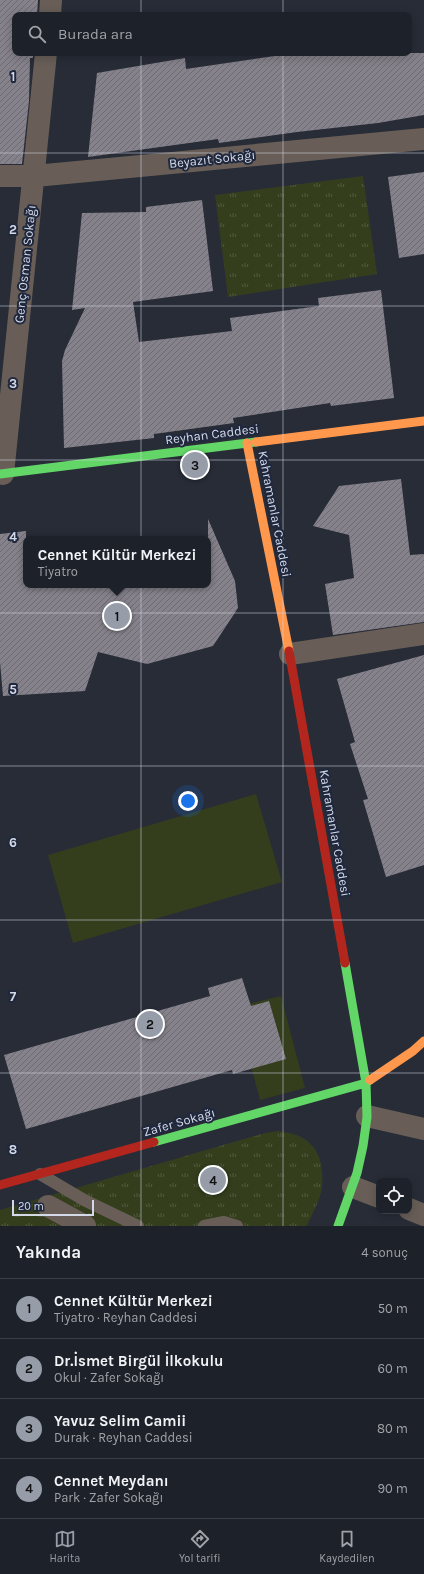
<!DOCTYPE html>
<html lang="tr">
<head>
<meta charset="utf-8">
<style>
	body { margin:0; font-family:Karla,sans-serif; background:#252931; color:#f1f3f6 }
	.controls { position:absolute; right:12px; bottom:12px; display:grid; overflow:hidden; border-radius:8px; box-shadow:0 2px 10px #0003 }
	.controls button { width:36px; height:36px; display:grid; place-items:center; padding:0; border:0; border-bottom:1px solid #3b3e46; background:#1d2129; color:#f1f3f6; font:20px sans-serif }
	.scale { position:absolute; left:12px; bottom:10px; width:82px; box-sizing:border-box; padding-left:4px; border:2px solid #d3d9e7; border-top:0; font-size:11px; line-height:14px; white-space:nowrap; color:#d3d9e7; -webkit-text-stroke:3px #20283e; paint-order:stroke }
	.you { position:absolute; left:188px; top:801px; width:14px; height:14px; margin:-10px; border:3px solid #fff; border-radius:50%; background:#1a73e8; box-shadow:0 0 0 6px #1a73e833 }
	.badge { display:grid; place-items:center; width:26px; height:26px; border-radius:50%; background:#979ca9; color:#111; font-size:13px; font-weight:700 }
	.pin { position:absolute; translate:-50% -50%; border:2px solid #fff; box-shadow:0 1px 4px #0006 }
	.popup { position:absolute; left:23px; top:536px; width:188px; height:52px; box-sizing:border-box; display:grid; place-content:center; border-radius:8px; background:#1d2129; filter:drop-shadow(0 1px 3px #0005); font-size:13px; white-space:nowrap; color:#a0a3a8 }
	.popup b { font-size:15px; color:#f1f3f6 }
	.popup::after { content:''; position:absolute; left:50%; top:100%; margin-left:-8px; border:8px solid transparent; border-top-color:#1d2129 }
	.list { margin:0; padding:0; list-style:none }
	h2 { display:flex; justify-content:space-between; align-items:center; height:52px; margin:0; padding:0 16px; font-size:17px }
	h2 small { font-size:13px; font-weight:400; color:#a0a3a8 }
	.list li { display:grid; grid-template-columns:26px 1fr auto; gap:12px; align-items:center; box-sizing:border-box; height:60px; padding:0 16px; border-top:1px solid #3b3e46 }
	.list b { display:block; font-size:15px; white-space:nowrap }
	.list p { margin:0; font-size:13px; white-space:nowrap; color:#a0a3a8 }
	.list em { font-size:13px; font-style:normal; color:#a0a3a8 }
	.icon { flex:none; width:22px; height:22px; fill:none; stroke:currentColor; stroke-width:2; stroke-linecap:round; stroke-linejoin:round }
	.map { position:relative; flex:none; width:424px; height:1226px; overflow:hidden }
	.search { position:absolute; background:#1d2129; box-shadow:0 2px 10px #0003; left:12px; right:12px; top:12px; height:44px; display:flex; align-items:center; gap:10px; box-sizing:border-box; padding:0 14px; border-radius:8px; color:#a0a3a8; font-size:15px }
	.sheet { height:292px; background:#1d2129 }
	nav { display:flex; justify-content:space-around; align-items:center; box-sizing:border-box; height:56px; border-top:1px solid #3b3e46; background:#1d2129; font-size:11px; color:#a0a3a8 }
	nav a { display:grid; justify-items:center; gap:2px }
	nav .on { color:#979ca9 }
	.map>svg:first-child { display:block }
	.grass { fill:url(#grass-tufts) }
	.garden { fill:#343e1d }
	.building { fill:url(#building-hatch) }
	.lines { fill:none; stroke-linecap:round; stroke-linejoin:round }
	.lane { stroke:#685e57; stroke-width:12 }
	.street { stroke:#685e57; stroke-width:22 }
	.fast { stroke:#63d668; stroke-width:9 }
	.slow { stroke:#ff974d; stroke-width:9 }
	.jam { stroke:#b3261e; stroke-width:9 }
	.grid { fill:none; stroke:#d3d9e7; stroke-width:1; stroke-opacity:0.55 }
	.labels { text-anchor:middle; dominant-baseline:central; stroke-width:4; stroke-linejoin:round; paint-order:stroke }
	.street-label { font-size:13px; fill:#d3d9e7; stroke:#20283e }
	.grid-label { font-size:13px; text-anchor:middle; font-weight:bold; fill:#d3d9e7; stroke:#20283e; stroke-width:4; stroke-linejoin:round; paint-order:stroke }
</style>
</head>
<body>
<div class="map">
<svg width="424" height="1226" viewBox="0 0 424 1226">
	<defs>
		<pattern id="grass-tufts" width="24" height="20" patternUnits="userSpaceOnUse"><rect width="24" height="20" fill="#343e1d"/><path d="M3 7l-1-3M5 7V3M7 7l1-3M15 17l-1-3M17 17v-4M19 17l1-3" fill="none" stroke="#50593e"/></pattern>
		<pattern id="building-hatch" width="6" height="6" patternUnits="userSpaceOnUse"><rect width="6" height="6" fill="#86828b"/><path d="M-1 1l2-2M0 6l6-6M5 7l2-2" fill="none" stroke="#6d6b72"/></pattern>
	</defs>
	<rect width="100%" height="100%" fill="#272c37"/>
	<!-- grass -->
	<path class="grass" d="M363,176L377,274L228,297L215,195Z
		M278,1131C311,1134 325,1153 322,1186C321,1200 312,1213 307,1226H0V1210L265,1133Z"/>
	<!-- garden -->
	<path class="garden" d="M256,794L282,882L73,943L48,855Z
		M281,996L305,1088L260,1100L235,1007Z"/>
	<!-- building -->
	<path class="building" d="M0,0H38L37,15H15V53H33V58H30L29,101L22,164H0Z
		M295,53H424V115L378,123L297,132L219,143L218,139L88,157L97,73L185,58L186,69Z
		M424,172V254L399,258L388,177Z
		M202,200L213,291L133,302L139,342L232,331L230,318L319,306L318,298L381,290L394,398L331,406L330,403L233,418L234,423L154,434V438L64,448L62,361L65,350L85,308L72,310L82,213L146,212V207Z
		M401,479L410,555L424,554V622L333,635L325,584L354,578L349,535L313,526L339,486Z
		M208,519L235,581L238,608L213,646L147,664L98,652L85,691L3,696L0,662V534L26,531V585H208Z
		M424,655V865L386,877L363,800L368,799L350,744L355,742L337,679Z
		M242,978L251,1006L269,1001L286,1059L233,1074L232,1070L26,1129L4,1055L210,996L208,988Z"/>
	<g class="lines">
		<!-- lane -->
		<path class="lane" d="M40,1174L84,1200L138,1226
			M204,1226L224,1222L237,1226"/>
		<!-- street -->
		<path class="street" d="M50,15L51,0
			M0,176H35L424,139
			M3,474L46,53
			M290,654L424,634
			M367,1116L424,1129
			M353,1187L379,1197
			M48,1206L85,1226
			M409,1209L424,1215"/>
		<!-- fast -->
		<path class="fast" d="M0,474L256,442
			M154,1142L366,1083L370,1080
			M338,1226L357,1173L363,1146L367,1117L366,1083L345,963"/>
		<!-- slow -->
		<path class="slow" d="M256,442L424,421
			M247,443L289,651
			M370,1080L413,1051L424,1041"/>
		<!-- jam -->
		<path class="jam" d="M289,651L345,963
			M0,1185L154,1142"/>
	</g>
	<!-- grid -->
	<path class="grid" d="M141,0V15M283,0V15M141,53V1226M283,53V1226M0,153H424M0,306H424M0,460H424M0,613H424M0,766H424M0,920H424M0,1073H424"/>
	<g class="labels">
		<!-- street labels -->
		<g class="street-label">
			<text transform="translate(212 159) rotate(-6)">Beyazıt Sokağı</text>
			<text transform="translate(25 264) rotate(-84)">Genç Osman Sokağı</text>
			<text transform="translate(212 434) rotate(-7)">Reyhan Caddesi</text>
			<text transform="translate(275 514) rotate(79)">Kahramanlar Caddesi</text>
			<text transform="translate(335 833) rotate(80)">Kahramanlar Caddesi</text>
			<text transform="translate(179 1122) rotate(-16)">Zafer Sokağı</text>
		</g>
	</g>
	<g class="grid-label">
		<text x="13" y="81">1</text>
		<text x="13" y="234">2</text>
		<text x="13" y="388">3</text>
		<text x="13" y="541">4</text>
		<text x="13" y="694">5</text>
		<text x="13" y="847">6</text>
		<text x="13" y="1001">7</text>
		<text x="13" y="1154">8</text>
	</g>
</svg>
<div class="controls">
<button><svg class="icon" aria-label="locate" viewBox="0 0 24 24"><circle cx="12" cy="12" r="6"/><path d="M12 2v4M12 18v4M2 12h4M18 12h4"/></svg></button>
</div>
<div class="scale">20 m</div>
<div class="you"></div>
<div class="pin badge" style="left:117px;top:616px">1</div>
<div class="popup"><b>Cennet Kültür Merkezi</b>Tiyatro</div>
<div class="pin badge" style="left:150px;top:1024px">2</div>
<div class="pin badge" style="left:195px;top:465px">3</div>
<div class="pin badge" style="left:213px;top:1180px">4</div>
<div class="search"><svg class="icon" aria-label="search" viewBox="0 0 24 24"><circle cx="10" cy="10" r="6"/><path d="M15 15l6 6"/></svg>Burada ara</div>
</div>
<section class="sheet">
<h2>Yakında<small>4 sonuç</small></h2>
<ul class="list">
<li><span class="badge">1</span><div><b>Cennet Kültür Merkezi</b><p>Tiyatro · Reyhan Caddesi</p></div><em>50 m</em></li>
<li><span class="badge">2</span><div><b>Dr.İsmet Birgül İlkokulu</b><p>Okul · Zafer Sokağı</p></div><em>60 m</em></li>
<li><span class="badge">3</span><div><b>Yavuz Selim Camii</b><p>Durak · Reyhan Caddesi</p></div><em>80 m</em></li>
<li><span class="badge">4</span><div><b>Cennet Meydanı</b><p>Park · Zafer Sokağı</p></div><em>90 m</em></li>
</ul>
</section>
<nav>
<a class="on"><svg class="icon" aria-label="map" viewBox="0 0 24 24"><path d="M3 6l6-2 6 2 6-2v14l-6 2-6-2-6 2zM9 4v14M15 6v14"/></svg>Harita</a>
<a><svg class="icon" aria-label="directions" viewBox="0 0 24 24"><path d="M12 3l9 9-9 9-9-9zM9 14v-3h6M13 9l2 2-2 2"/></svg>Yol tarifi</a>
<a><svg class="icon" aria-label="saved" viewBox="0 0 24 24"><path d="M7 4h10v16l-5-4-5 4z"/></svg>Kaydedilen</a>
</nav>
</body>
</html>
